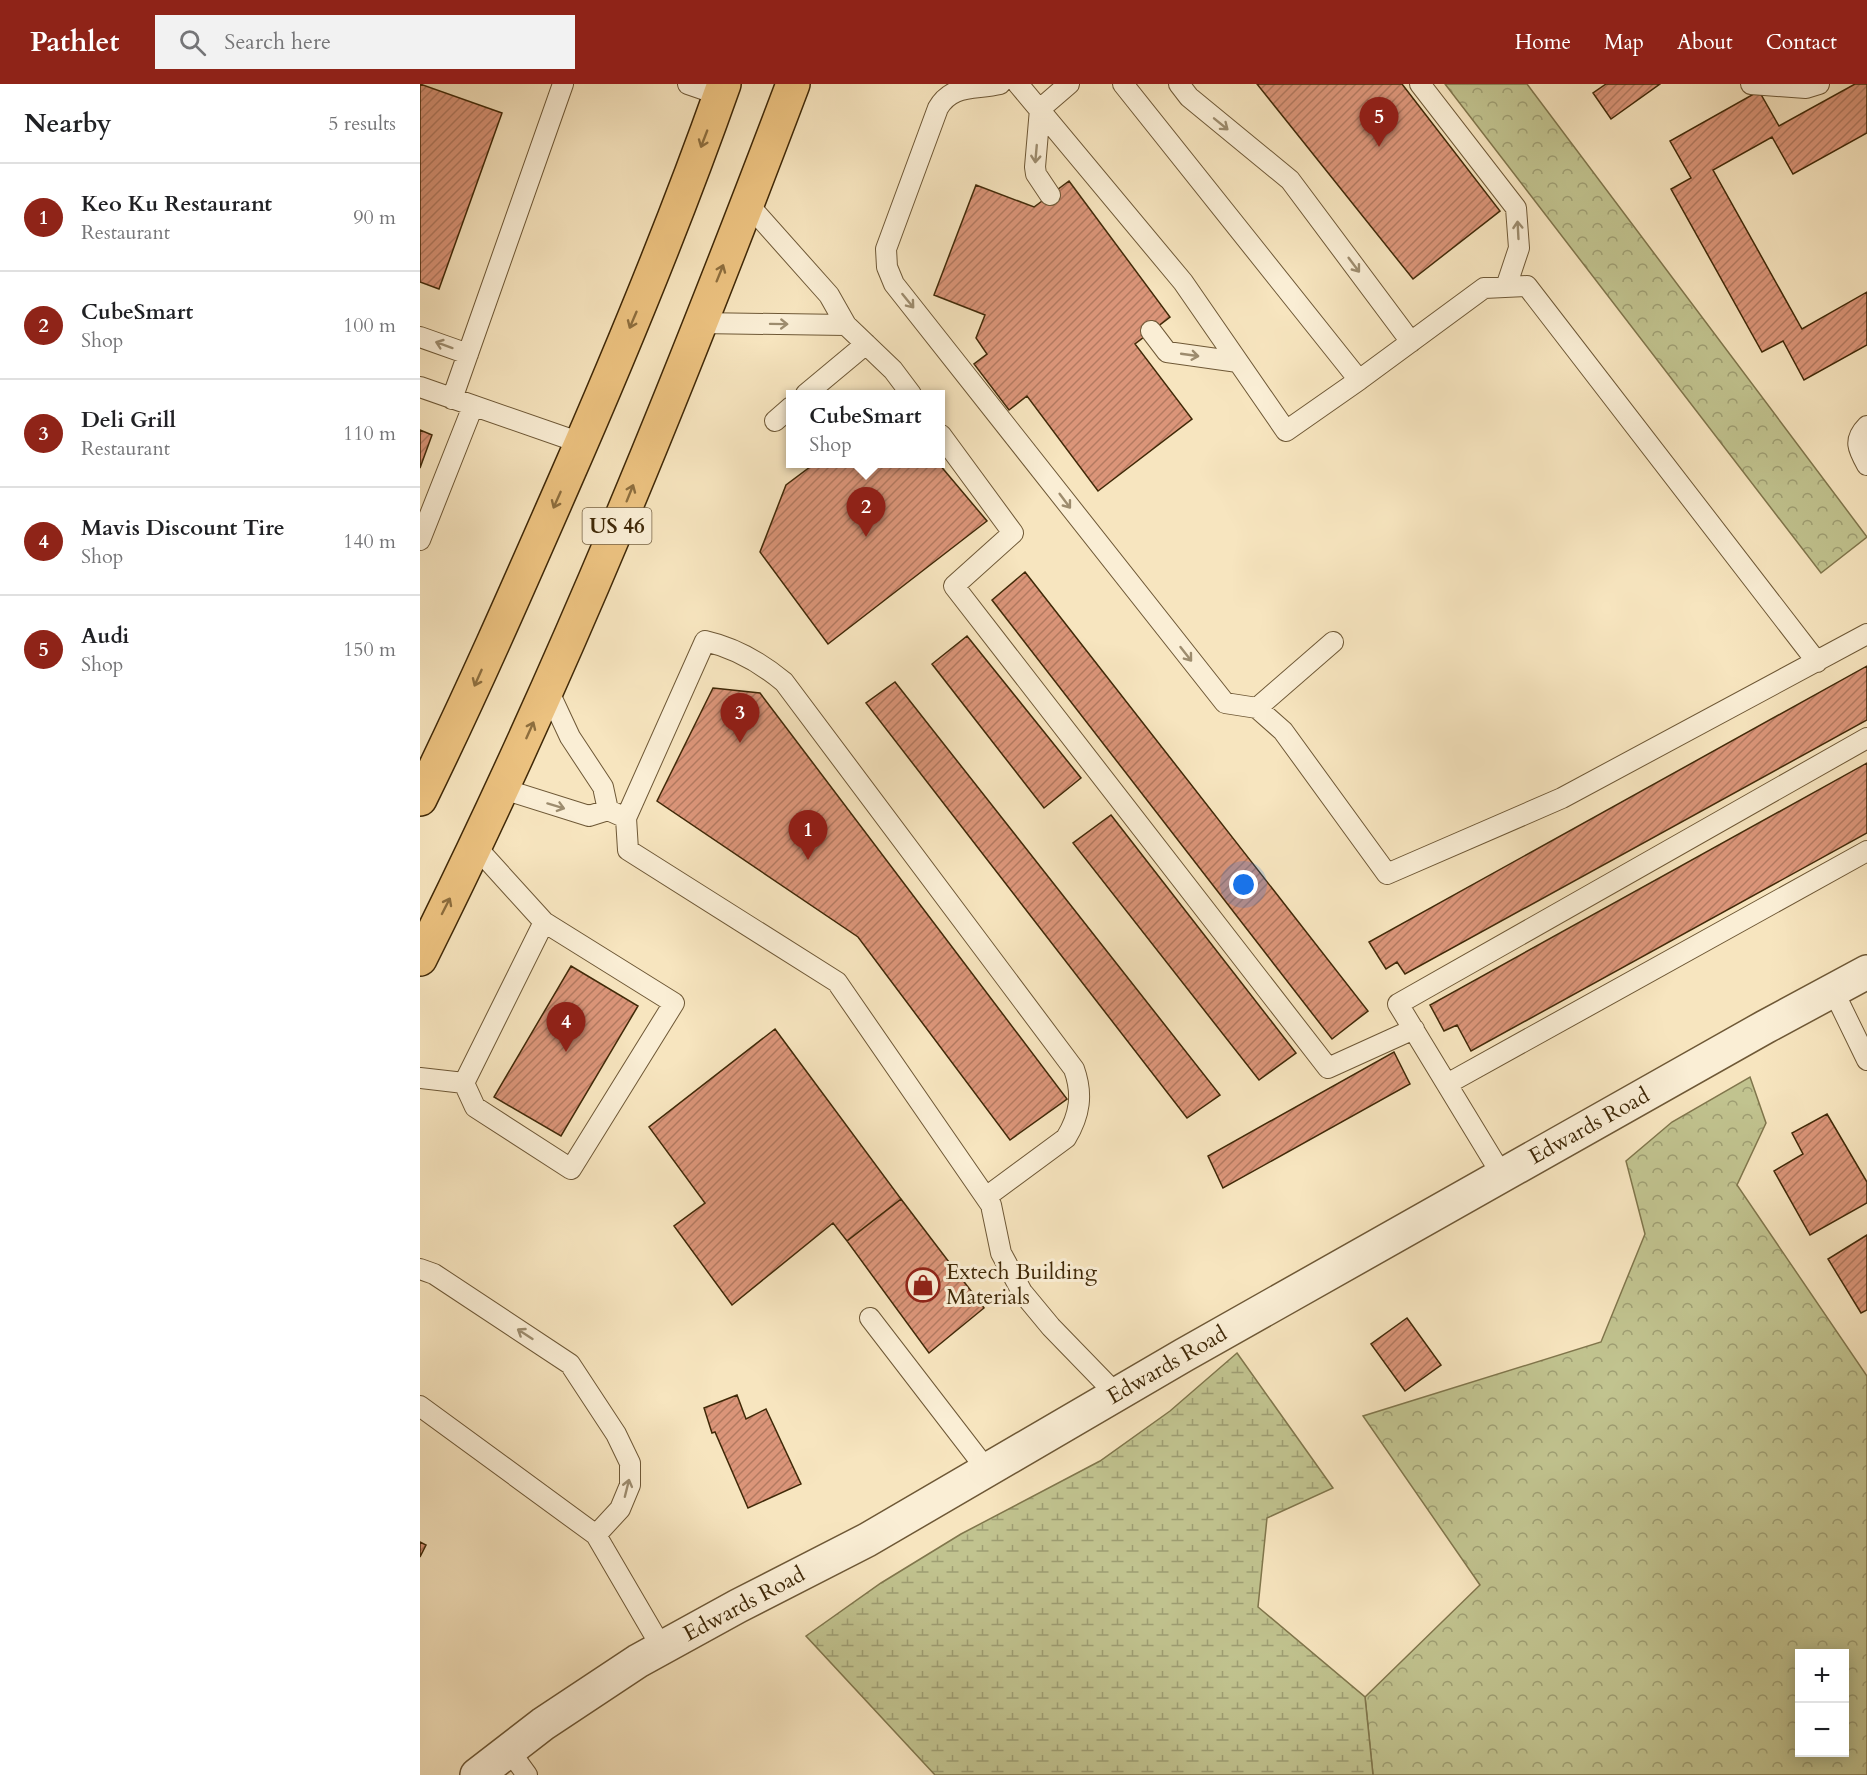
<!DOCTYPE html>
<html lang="en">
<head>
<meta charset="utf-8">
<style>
	body { margin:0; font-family:Cardo,serif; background:#f2f2f2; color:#202124 }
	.controls { position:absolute; right:18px; bottom:18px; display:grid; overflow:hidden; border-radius:0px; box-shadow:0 3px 15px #0003 }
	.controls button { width:54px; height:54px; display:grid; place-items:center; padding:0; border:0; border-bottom:2px solid #e0e0e0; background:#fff; color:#202124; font:30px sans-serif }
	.you { position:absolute; left:824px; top:801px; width:21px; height:21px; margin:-15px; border:4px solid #fff; border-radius:50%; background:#1a73e8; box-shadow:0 0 0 9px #1a73e833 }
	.badge { display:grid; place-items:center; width:39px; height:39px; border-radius:50%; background:#8f2418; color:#fff; font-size:20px; font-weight:700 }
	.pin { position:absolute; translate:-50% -50px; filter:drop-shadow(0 2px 3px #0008) }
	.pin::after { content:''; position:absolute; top:32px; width:21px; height:18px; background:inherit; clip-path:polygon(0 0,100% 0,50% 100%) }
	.popup { position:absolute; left:366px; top:306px; width:159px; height:78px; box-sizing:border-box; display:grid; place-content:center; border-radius:0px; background:#fff; filter:drop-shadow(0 2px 4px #0005); font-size:20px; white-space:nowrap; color:#757577 }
	.popup b { font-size:22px; color:#202124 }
	.popup::after { content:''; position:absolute; left:50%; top:100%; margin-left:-12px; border:12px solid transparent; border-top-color:#fff }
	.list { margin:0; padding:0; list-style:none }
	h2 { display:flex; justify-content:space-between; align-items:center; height:78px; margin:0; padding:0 24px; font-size:26px }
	h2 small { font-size:20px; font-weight:400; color:#757577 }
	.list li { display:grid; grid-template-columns:39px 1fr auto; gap:18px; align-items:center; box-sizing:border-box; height:108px; padding:0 24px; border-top:2px solid #e0e0e0 }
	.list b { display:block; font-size:22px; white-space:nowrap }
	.list p { margin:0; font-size:20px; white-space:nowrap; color:#757577 }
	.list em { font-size:20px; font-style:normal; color:#757577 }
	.icon { flex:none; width:33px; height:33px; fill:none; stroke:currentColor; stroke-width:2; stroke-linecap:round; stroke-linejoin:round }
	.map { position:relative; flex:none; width:1447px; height:1691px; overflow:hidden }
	header { display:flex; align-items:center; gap:36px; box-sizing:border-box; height:84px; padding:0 30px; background:#8f2418; color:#fff }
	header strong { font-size:28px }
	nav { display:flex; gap:33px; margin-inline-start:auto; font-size:21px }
	.search { width:420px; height:54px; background:#f2f2f2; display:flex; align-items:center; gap:15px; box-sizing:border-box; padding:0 21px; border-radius:0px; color:#757577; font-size:22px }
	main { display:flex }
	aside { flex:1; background:#fff }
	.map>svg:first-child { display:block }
	.forest { fill:url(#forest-crowns); stroke:#80764c; stroke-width:1.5; fill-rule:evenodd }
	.wetland { fill:url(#wetland-marsh); stroke:#80764c; stroke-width:1.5 }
	.building { fill:url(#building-hatch); stroke:#402908; stroke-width:1.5 }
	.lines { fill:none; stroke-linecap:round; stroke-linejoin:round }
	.service-casing { stroke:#6e5836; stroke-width:22 }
	.tertiary-casing { stroke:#6e5836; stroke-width:36 }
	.trunk-casing { stroke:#402908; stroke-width:36 }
	.service { stroke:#faeed5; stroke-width:20 }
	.tertiary { stroke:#faeed5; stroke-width:33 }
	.trunk { stroke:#ecc280; stroke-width:33 }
	.oneway { stroke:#9d8c6e }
	.oneway2 { stroke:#8d6e3e }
	.labels { text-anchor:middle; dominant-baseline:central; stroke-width:6; stroke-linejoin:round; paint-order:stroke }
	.shield { fill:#faeed5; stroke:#786446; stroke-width:1.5 }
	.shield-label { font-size:21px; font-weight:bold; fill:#402908 }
	.street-label { font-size:22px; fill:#402908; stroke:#faeed5 }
	.poi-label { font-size:22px; fill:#402908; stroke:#faeed5; text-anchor:start }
</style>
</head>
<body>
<header>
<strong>Pathlet</strong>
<div class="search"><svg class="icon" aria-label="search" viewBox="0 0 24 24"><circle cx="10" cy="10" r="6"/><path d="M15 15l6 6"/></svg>Search here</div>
<nav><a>Home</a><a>Map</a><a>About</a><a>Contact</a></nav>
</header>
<main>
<aside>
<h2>Nearby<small>5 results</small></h2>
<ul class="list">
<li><span class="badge">1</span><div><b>Keo Ku Restaurant</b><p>Restaurant</p></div><em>90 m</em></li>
<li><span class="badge">2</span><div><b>CubeSmart</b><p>Shop</p></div><em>100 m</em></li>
<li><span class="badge">3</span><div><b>Deli Grill</b><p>Restaurant</p></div><em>110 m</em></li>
<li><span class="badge">4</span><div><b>Mavis Discount Tire</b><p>Shop</p></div><em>140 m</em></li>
<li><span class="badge">5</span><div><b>Audi</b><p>Shop</p></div><em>150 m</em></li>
</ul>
</aside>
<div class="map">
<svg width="1447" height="1691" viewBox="0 0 1447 1691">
	<defs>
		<pattern id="forest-crowns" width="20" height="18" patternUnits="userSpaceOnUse" patternTransform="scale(1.5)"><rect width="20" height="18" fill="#c1c38f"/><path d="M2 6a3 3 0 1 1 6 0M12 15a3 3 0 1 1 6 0" fill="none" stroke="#9e9e73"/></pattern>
		<pattern id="wetland-marsh" width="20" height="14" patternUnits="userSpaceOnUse" patternTransform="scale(1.5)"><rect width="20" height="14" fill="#c1c38f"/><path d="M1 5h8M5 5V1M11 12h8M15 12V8" fill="none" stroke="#9e9e73"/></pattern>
		<pattern id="building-hatch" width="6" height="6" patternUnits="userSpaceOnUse" patternTransform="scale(1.5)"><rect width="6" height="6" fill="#db9579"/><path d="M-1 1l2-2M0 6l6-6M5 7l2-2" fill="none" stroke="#b37a61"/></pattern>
	</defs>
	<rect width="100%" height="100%" fill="#f7e5bf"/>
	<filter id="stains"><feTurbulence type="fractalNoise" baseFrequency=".00333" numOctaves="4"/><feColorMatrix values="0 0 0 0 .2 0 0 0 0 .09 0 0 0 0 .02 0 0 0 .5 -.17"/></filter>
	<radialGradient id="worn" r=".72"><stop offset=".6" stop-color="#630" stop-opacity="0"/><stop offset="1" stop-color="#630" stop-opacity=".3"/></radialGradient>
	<!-- forest -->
	<path class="forest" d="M1025,0H1107L1447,453L1401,489Z
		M1330,993L1346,1039L1317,1101L1447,1292V1691H953L945,1613L1060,1501L943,1332L1181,1258L1225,1150L1206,1077L1252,1038ZM1380,1570H1424V1668H1380Z"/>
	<!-- wetland -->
	<path class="wetland" d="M817,1269L913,1404L847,1434L838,1523L945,1613L953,1691H515L386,1552L461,1499L541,1450L680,1377L750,1327Z"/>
	<!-- building -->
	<path class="building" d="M0,0L82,29L19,205L0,198Z
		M837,0H982L1080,127L993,195Z
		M1186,0H1240L1191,35L1173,9Z
		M1435,0H1447V49L1373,90L1352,53L1293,86L1382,245L1447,208V261L1384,296L1363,257L1342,268L1251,105L1271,94L1250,57L1339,7L1359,42Z
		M649,97L750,233L715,260L772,335L678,407L607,312L589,326L554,280L567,270L556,254L565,231L514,211L556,101L614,123Z
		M0,346L12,351L0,384Z
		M394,380H519L567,437L408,560L340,468L366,401Z
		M605,488L948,927L912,955L572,516Z
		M547,552L661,694L624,724L512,580Z
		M1447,582V636L985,890L977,878L966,885L949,858Z
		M475,598L800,1011L767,1034L446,619Z
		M293,604L340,609L647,1015L590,1056L438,853L237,717Z
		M1447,679V749L1051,967L1037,941L1024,947L1010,921Z
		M691,731L876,969L839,996L653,759Z
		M151,882L218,922L141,1052L74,1013Z
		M355,945L481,1115L427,1157L413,1139L312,1221L254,1142L285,1119L229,1043Z
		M974,968L990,1000L803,1104L788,1072Z
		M1407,1030L1447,1098V1119L1390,1151L1354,1087L1383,1070L1372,1049Z
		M481,1115L564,1224L509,1269L427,1157Z
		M1447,1151V1226L1441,1229L1408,1175Z
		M987,1234L1021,1281L985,1307L951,1260Z
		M317,1311L326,1335L346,1325L381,1400L328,1424L295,1348L292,1349L284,1324Z
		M0,1458L6,1461L0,1473Z"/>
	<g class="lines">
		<defs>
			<path id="service" d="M268,0L300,11
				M580,0C554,6 532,0 518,24L466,165L467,183L474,200L805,619L837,624L863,647L967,790L1142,714L1447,550
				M598,0L763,198L866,347L939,296
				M703,0L939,296L1064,204L1107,202L1397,578
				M759,0L769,13L870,96L991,258
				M1000,0L1096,124L1099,164L1086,203
				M1331,0L1386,4L1399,0
				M630,111L616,90L615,83L620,25L649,0
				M279,239L426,241L409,211L328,120
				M426,241L473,286L491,310
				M731,247L747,268L818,278
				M0,253L48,270
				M0,303L161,359
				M386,310L446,260
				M32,315L143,0
				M355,337L371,323
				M1447,342C1433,356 1438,365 1447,381
				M521,351L593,449L534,502L908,984L994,945
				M0,456L53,322
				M128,606L150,653L183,703L188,726
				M837,624L913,558
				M83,705L169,732L188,726L206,734L208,766L417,898L571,1121L581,1169L602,1208L631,1243L696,1310
				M206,734L285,557C316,564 340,578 364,598L654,985C663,1010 660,1031 646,1054L566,1113
				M56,763L124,838
				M124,838L254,919L151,1085L55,1023L44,999Z
				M1413,906L1447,976
				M0,994L44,999
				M1027,1000L1447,767
				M1082,1091L978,920L1447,654
				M0,1185L14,1190L150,1280L196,1350L210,1379V1401L200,1425L176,1451
				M450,1234L567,1386
				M0,1322L176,1451L242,1564
				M89,1666L107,1691"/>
			<path id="tertiary" d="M57,1691L123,1640L218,1577L318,1522L447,1456L764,1271L1345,943L1447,888"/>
			<path id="trunk" d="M0,715C51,611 97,506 143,401C201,269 256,136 304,0
				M0,875C142,591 261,296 373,0"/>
		</defs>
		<!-- service casing -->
		<use href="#service" class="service-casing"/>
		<!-- tertiary casing -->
		<use href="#tertiary" class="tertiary-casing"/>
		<!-- trunk casing -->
		<use href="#trunk" class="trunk-casing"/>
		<!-- service -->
		<use href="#service" class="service"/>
		<!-- tertiary -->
		<use href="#tertiary" class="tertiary"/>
		<!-- trunk -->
		<use href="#trunk" class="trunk"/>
	</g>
	<!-- one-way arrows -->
	<defs><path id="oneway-shaft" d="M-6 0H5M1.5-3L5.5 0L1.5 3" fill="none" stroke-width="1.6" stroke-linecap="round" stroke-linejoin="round" transform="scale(1.5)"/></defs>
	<g class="oneway">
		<use href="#oneway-shaft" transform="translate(801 40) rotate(39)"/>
		<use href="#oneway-shaft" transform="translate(616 70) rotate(95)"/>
		<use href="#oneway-shaft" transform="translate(1098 146) rotate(-93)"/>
		<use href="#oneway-shaft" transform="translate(934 181) rotate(53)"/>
		<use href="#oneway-shaft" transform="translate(488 217) rotate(51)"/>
		<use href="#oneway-shaft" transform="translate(359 240) rotate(1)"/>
		<use href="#oneway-shaft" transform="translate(24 261) rotate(-160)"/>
		<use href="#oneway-shaft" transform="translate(770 271) rotate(8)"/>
		<use href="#oneway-shaft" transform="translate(645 417) rotate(53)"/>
		<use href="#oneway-shaft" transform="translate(766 570) rotate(52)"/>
		<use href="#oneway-shaft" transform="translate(136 722) rotate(17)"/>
		<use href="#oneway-shaft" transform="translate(105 1250) rotate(-147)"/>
		<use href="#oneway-shaft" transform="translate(207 1404) rotate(-76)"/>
	</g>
	<g class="oneway2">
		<use href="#oneway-shaft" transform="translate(284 55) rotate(111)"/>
		<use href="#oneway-shaft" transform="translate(300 189) rotate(-68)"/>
		<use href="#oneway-shaft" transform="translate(213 236) rotate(113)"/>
		<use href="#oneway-shaft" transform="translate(210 409) rotate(-68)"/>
		<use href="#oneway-shaft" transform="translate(137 416) rotate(114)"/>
		<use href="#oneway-shaft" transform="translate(58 594) rotate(114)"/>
		<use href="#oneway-shaft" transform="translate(110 646) rotate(-66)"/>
		<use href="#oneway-shaft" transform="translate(26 822) rotate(-63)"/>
	</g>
	<!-- icons -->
	<defs>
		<symbol id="shop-ring" viewBox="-11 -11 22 22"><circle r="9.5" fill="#faeed5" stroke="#8f2418" stroke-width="1.5"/><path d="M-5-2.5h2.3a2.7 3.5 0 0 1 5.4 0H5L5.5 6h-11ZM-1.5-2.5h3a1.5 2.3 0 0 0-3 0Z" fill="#8f2418"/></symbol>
	</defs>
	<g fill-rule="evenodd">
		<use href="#shop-ring" x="484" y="1182" width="38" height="38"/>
	</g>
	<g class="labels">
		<!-- shield labels -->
		<rect class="shield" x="162.5" y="424" width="69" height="36" rx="4.5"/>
		<g class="shield-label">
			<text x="197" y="442">US 46</text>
		</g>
		<!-- street labels -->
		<g class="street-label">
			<text transform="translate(1169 1042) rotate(-29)">Edwards Road</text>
			<text transform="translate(747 1281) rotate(-30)">Edwards Road</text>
			<text transform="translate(324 1520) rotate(-28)">Edwards Road</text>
		</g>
		<!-- poi labels -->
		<g class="poi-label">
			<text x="526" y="1188">Extech Building<tspan x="526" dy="25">Materials</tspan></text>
		</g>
	</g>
	<rect width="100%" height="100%" filter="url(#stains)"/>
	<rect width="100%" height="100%" fill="url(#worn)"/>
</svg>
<div class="controls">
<button>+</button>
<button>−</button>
</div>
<div class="you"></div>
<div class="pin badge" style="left:388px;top:776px">1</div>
<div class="pin badge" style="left:446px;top:453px">2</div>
<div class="popup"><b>CubeSmart</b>Shop</div>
<div class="pin badge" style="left:320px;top:659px">3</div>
<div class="pin badge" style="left:146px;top:968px">4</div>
<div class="pin badge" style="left:959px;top:63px">5</div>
</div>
</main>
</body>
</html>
